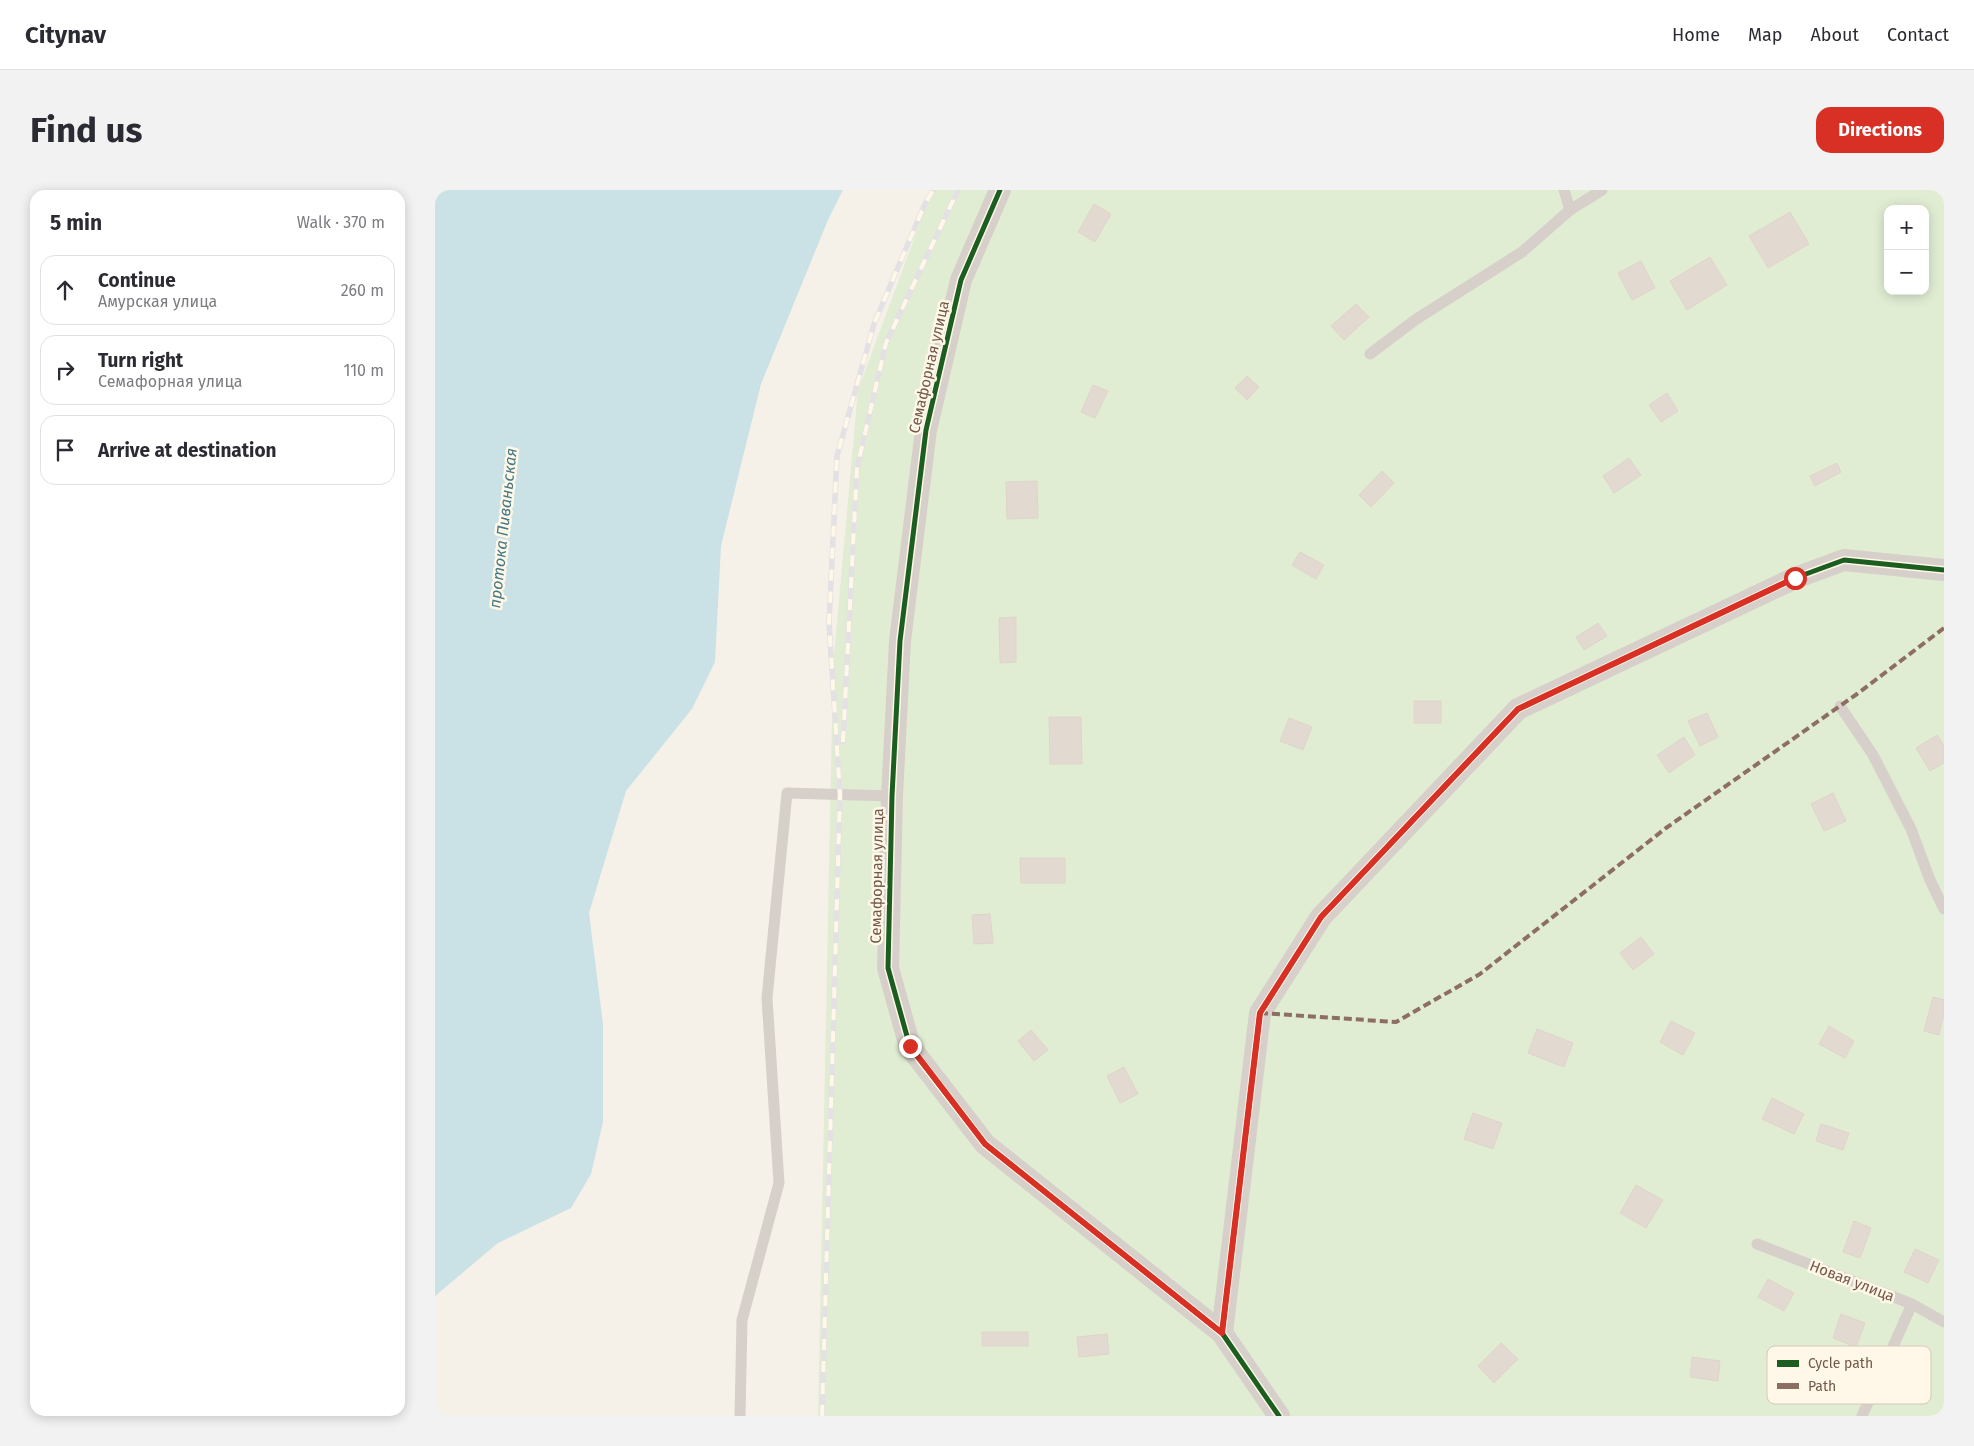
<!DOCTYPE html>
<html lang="en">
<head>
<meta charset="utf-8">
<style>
	body { margin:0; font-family:"Fira Sans",sans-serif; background:#f2f2f3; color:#2b2b33 }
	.controls { position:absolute; right:15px; top:15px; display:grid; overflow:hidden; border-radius:10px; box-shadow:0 2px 12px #0003 }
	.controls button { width:45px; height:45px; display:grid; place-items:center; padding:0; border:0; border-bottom:1px solid #e1e1e2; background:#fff; color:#2b2b33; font:25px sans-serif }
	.stop { position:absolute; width:15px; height:15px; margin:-11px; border:4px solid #d93025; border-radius:50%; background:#fff }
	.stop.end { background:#d93025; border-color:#fff; box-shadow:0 1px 5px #0008 }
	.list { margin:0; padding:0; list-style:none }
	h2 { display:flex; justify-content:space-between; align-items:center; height:65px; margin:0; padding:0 20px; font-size:21px }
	h2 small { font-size:16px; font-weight:400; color:#7c7c81 }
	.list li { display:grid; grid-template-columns:32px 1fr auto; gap:15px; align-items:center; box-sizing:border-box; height:70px; margin:0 10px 10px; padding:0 10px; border:1px solid #e1e1e2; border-radius:15px }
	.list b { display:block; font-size:19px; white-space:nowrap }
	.list p { margin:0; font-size:16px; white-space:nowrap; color:#7c7c81 }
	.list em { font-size:16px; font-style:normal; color:#7c7c81 }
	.icon { flex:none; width:28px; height:28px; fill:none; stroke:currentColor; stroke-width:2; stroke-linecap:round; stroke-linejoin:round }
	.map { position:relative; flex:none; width:1509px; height:1226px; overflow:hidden; border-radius:15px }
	header { display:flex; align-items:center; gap:30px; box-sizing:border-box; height:70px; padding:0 25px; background:#fff; border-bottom:1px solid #e1e1e2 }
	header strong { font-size:24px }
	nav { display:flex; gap:28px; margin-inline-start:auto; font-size:18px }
	.intro { display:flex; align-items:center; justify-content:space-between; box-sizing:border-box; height:120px; padding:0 30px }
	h1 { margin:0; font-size:35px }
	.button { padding:12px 22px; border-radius:15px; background:#d93025; color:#fff; font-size:18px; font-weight:700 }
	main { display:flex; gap:30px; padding:0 30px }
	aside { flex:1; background:#fff; border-radius:15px; box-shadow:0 2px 12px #0003 }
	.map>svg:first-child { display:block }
	.green { fill:#e1edd3; fill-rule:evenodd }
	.water { fill:#cae2e6 }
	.building { fill:#e2d9d0; stroke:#dfd4ca }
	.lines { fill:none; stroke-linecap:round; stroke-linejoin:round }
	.service { stroke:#d7cfca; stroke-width:11 }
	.minor { stroke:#d7cfca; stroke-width:22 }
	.rail-casing { stroke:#e3e1e3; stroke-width:5.5 }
	.rail { stroke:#fff7e8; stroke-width:4; stroke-dasharray:11; stroke-linecap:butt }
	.quiet { stroke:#8d6e63; stroke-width:4; stroke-dasharray:8 4; stroke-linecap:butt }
	.cycleway-casing { stroke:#fff7e8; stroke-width:8 }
	.cycleway { stroke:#1b5e20; stroke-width:5 }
	.route { stroke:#d93025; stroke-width:6 }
	.labels { text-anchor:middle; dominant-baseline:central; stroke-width:5; stroke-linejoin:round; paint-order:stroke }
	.street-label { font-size:15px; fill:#735949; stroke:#fff7e8 }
	.water-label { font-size:16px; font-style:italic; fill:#437986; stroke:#fff7e8 }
	.key { fill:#fff7e8; stroke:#d5c8b8; stroke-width:1 }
	.key-label { font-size:14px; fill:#735949 }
</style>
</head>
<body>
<header>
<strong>Citynav</strong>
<nav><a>Home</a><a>Map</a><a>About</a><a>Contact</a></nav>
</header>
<div class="intro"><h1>Find us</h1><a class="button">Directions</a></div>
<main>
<aside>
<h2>5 min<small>Walk · 370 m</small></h2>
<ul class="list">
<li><svg class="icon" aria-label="ahead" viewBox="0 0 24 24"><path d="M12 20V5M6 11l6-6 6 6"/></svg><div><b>Continue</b><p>Амурская улица</p></div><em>260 m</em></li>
<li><svg class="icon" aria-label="right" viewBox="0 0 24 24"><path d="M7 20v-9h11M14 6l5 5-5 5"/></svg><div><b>Turn right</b><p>Семафорная улица</p></div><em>110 m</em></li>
<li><svg class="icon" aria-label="arrive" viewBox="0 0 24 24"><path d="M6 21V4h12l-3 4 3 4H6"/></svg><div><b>Arrive at destination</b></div></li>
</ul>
</aside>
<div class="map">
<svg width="1509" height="1226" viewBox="0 0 1509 1226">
	<rect width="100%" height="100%" fill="#f6f1e8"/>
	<!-- green -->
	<path class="green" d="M497,0H1509V1226H383L398,476L423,200ZM1453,19H1490V101H1453Z"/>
	<!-- water -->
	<path class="water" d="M0,0H408L393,30L326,194L286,356L280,472L257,519L191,601L154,723L168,834V932L156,984L136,1018L63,1053L0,1106Z"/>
	<!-- building -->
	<path class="building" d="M659,14L676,24L660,52L643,42Z
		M1355,22L1374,54L1333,78L1314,46Z
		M1275,67L1292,95L1252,120L1235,91Z
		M1206,71L1220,98L1197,110L1183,83Z
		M921,114L934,127L909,150L896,136Z
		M812,186L824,197L812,210L800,198Z
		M658,195L673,201L660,228L646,222Z
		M1232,203L1243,221L1226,232L1214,215Z
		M1194,268L1206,285L1179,303L1168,286Z
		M1402,273L1406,282L1380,296L1375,286Z
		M947,281L959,293L936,317L924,305Z
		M602,291L603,328L572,329L571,292Z
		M865,362L889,375L881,389L857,375Z
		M581,427V472L565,473L564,428Z
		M1163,433L1172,446L1149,460L1141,447Z
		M979,511H1006V533H979Z
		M1272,523L1283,547L1265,556L1253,531Z
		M614,527H646L647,574H615Z
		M854,528L877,537L868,560L845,551Z
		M1502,545L1509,556V573L1495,581L1481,558Z
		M1249,547L1260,565L1234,583L1222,565Z
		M1398,603L1411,631L1389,641L1376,614Z
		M585,668H630V693H586Z
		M555,724L558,753L539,754L537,725Z
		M1206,747L1219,764L1198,780L1185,763Z
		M1498,807L1509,810V824L1504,845L1489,841Z
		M1236,831L1260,843L1248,865L1225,852Z
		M1394,836L1419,851L1410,868L1384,854Z
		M1102,839L1138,853L1129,877L1093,863Z
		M596,840L613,860L599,871L583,851Z
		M689,877L703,904L685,913L672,886Z
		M1337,908L1369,924L1359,944L1327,929Z
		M1038,923L1067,933L1058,959L1029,949Z
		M1386,934L1414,943L1408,960L1381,951Z
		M1201,995L1228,1010L1211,1038L1185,1023Z
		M1419,1031L1436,1038L1425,1068L1408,1062Z
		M1480,1059L1504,1070L1493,1093L1469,1082Z
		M1333,1089L1359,1103L1349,1121L1323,1107Z
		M1406,1124L1430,1133L1421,1157L1398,1148Z
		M547,1142H593V1156H547Z
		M672,1144L674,1164L644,1167L642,1147Z
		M1066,1153L1083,1169L1059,1193L1043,1176Z
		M1257,1167L1285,1171L1283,1191L1255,1187Z"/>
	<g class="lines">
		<!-- service -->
		<path class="service" d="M1129,0L1135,20
			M935,164L980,130L1087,62L1135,20L1167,0
			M1405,516L1438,565L1476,639L1495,690L1509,719
			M1322,1054L1477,1114L1509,1132
			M305,1226L307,1130L344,993L332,808L352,603L457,606
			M1427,1226L1477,1114"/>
		<!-- minor -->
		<path class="minor" d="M565,0L526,90L491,240L465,451L457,606L453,778L475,857L550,954L787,1143L844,1226
			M787,1143L825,823L886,727L1083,519L1360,388L1409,370L1509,380"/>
		<defs>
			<path id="rail" d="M408,552L422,278L451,153L523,0
				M387,1226L405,604L394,433L402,266L439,134L489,16L498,0"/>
		</defs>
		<!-- rail casing -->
		<use href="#rail" class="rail-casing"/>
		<!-- rail -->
		<use href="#rail" class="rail"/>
		<!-- quiet -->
		<path class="quiet" d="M825,823L961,832L1045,784L1231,638L1422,504L1509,438"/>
		<defs>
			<path id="cycleway" d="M565,0L526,90L491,240L465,451L457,606L453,778L475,857L550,954L787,1143L844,1226
				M787,1143L825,823L886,727L1083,519L1360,388L1409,370L1509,380"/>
		</defs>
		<!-- cycleway casing -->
		<use href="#cycleway" class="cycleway-casing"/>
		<!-- cycleway -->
		<use href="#cycleway" class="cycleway"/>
	</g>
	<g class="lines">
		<!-- route -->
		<path class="route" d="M475,856L550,954L787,1143L825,823L886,727L1083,519L1360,388"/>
	</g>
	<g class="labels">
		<!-- street labels -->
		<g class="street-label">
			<text transform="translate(494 177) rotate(-77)">Семафорная улица</text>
			<text transform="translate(442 686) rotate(-89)">Семафорная улица</text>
			<text transform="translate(1417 1091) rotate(21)">Новая улица</text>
		</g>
		<!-- water labels -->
		<g class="water-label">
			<text transform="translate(68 338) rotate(-84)">протока Пиваньская</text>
		</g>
	</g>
	<!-- legend -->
	<rect x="1332" y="1156" width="164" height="58" rx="8" class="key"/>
	<rect x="1342" y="1170" width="22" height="7" fill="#1b5e20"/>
	<rect x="1342" y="1193" width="22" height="6" fill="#8d6e63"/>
	<g class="key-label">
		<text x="1373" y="1178">Cycle path</text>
		<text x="1373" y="1201">Path</text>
	</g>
</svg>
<div class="controls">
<button>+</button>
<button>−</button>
</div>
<div class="stop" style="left:1360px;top:388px"></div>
<div class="stop end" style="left:475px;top:856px"></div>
</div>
</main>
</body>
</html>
